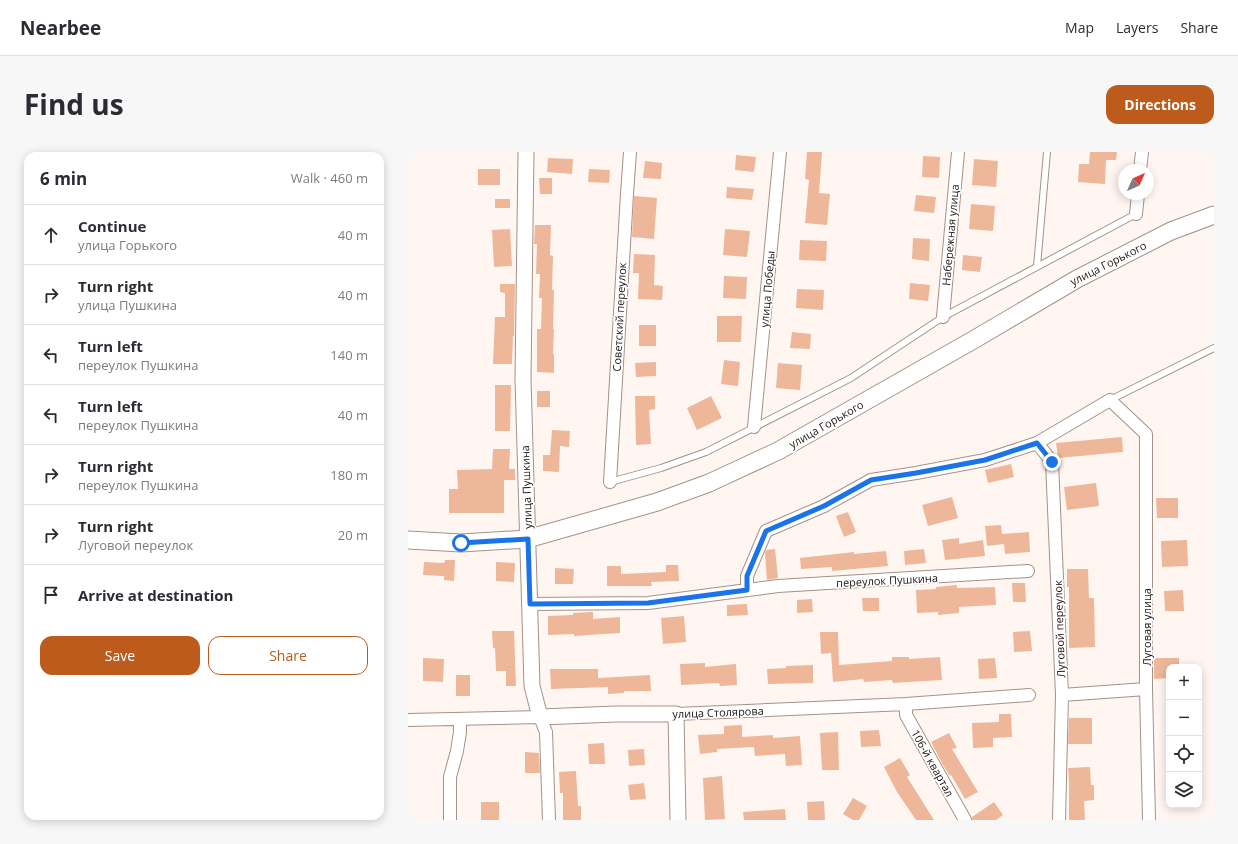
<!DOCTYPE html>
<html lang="en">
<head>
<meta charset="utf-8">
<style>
	body { margin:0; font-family:"Open Sans",sans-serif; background:#f7f7f7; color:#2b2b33 }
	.controls { position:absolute; right:12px; bottom:12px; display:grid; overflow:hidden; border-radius:8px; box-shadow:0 2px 10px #0003 }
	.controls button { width:36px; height:36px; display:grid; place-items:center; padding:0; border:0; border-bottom:1px solid #e1e1e2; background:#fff; color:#2b2b33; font:20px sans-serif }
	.compass { position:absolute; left:710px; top:12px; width:36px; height:36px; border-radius:50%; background:#fff; box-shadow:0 2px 10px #0003; rotate:45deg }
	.stop { position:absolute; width:12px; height:12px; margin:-9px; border:3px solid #1a73e8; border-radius:50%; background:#fff }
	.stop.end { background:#1a73e8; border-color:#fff; box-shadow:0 1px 4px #0008 }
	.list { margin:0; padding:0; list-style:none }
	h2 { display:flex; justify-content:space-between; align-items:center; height:52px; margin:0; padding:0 16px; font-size:17px }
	h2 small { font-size:13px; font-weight:400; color:#7c7c81 }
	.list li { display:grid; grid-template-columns:26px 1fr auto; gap:12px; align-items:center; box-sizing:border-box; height:60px; padding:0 16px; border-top:1px solid #e1e1e2 }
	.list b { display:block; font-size:15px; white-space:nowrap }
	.list p { margin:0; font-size:13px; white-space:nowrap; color:#7c7c81 }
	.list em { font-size:13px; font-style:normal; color:#7c7c81 }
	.actions { display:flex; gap:8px; padding:12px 16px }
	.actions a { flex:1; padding:9px 0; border:1px solid #bc5b1b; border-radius:12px; text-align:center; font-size:14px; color:#bc5b1b }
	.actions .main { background:#bc5b1b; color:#fff }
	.icon { flex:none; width:22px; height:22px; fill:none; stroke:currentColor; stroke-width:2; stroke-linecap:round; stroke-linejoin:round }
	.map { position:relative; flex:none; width:806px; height:668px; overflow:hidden; border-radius:12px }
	header { display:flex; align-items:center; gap:24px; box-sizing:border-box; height:56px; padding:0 20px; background:#fff; border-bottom:1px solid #e1e1e2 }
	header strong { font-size:19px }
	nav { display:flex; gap:22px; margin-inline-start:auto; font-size:14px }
	.intro { display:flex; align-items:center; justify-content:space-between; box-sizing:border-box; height:96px; padding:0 24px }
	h1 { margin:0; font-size:28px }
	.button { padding:10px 18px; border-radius:12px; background:#bc5b1b; color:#fff; font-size:14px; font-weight:700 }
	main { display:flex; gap:24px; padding:0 24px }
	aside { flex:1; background:#fff; border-radius:12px; box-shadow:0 2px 10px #0003 }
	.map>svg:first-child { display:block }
	.building { fill:#eeb79a }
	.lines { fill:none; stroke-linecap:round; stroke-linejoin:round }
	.service-casing { stroke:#a59187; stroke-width:8 }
	.minor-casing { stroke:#a59187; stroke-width:14 }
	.tertiary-casing { stroke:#a59187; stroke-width:17 }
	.secondary-casing { stroke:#a59187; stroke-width:19 }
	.service { stroke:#fff; stroke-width:6 }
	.minor { stroke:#fff; stroke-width:12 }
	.tertiary { stroke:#fff; stroke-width:15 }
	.secondary { stroke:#fff; stroke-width:17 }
	.route { stroke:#1a73e8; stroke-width:5 }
	.labels { text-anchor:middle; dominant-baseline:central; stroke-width:3.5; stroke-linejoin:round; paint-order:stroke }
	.street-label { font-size:11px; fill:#1e1613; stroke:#fff }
</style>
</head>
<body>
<header>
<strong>Nearbee</strong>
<nav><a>Map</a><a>Layers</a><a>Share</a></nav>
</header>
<div class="intro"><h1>Find us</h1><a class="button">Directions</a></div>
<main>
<aside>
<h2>6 min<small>Walk · 460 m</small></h2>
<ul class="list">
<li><svg class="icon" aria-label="ahead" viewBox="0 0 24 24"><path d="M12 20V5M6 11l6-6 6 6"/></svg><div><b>Continue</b><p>улица Горького</p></div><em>40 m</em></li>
<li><svg class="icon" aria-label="right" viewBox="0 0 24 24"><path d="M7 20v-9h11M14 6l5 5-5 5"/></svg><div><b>Turn right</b><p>улица Пушкина</p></div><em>40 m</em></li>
<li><svg class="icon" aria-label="left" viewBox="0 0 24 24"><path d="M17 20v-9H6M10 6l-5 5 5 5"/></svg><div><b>Turn left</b><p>переулок Пушкина</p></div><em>140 m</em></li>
<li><svg class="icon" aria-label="left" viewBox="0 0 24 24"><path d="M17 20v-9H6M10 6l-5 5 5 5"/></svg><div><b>Turn left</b><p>переулок Пушкина</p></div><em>40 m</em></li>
<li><svg class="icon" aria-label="right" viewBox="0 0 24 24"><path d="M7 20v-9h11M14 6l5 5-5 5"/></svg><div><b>Turn right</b><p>переулок Пушкина</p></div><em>180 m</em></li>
<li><svg class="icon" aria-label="right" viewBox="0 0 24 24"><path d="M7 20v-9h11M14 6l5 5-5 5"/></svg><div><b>Turn right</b><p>Луговой переулок</p></div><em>20 m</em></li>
<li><svg class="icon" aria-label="arrive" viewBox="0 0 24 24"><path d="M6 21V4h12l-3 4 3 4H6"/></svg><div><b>Arrive at destination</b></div></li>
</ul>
<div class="actions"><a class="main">Save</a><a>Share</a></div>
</aside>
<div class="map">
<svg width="806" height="668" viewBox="0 0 806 668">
	<rect width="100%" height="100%" fill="#fff6f1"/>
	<!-- building -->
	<path class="building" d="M399,0H414L411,41L422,42L419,73L397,71L401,28L397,27Z
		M682,0H709L708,8H698L697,32L670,30L671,12H681Z
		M328,3L348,5L346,20L327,18Z
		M515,4L532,5L531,26L514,25Z
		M140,6L165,7L164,22L139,20Z
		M566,7L590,9L588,35L564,33Z
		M237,9L254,11L253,27L235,26Z
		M70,17H92V33H70Z
		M181,17L202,18L201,31L180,30Z
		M131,26H144V42H132Z
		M319,35L346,37L344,48L318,46Z
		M508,43L528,45L526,61L506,59Z
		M226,44L249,46L246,87L224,85Z
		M87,47H102V56H87Z
		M563,52L587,54L585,79L561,77Z
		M127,73H143L142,103L145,104L144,138H146L145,177H146L145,202H146V221L129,220V177H133L134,146H131L132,122H128L129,92H126Z
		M102,77L104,114L86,115L84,78Z
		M317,77L342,79L339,105L315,103Z
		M505,86L522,87L521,109L504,107Z
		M392,88L419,89L418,109L391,108Z
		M226,102L247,103L246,133L255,134L254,148L230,147L231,121H225Z
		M555,103L574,105L572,120L554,118Z
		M316,124L339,125L338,147L315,146Z
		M502,131L522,133L520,149L501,147Z
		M92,132H107L106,184H105L104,212H85L87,165H97V141L92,140Z
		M389,137L416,138L415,158L388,156Z
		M309,164H334L333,190H309Z
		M231,173H248V194H231Z
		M384,180L403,182L402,197L382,196Z
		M316,208L332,210L330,234L313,232Z
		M248,210V224L228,225L227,211Z
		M370,211L394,213L392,238L368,236Z
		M87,233H103L102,279H87Z
		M129,239H142V255H129Z
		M227,244H247V257L241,258L243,292L228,293Z
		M303,244L314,266L289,278L279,256Z
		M144,278L162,279L161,295L152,294L151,320L135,319V303H142Z
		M714,285L715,300L650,306V305L648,291Z
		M85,297H102L101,317H107V328H96V361H41V337H50L49,318L84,317Z
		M603,312L606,325L580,331L577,318Z
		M688,331L691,354L659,358L656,335Z
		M544,345L550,366L520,374L514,353Z
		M748,346H770V366H749Z
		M440,360L448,380L436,385L428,364Z
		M593,373L594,382L621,380L622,400L597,402L596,392L579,394L577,374Z
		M551,386V392L575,388L577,404L537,408L534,388Z
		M779,388L780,414L754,415L753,389Z
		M367,397L370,426L359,428L357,401L358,398Z
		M516,397L518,411L497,413L496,399Z
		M478,399L480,414L424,419V415L393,417L392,406L446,400V402Z
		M37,408H47L46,429L36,428V424L15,423L16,410L36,411Z
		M88,410L107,411L106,430L88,429Z
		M258,413H270L271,429L243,430L244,434H199V414H213V422L258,420Z
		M147,416L166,417L165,432H147Z
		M659,417H680L681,446H686L687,495L661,496V435H659Z
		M604,431H617L618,450H605Z
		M549,433V436L587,435L588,453L551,455V461L530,463V460L509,461L508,438L528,437V435Z
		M775,438L776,459H757L756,439Z
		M454,446H471V459H455Z
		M404,447L405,460L389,461V448Z
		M339,452L340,463L319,464V453Z
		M185,460V467L212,465V481L166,484V482L140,483V464L165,463V461Z
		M276,464L278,490L255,492L253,466Z
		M84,479H106L108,534H98V519H88L87,496H85Z
		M622,479L624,499L606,500L605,480Z
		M412,480H430L431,513L484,509V505H501V507L532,505L534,528L485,531L484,528L456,530L455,527L425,530L423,501L413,502Z
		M15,506L36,507L35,530L15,529Z
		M587,506L589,526L571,527L570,507Z
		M746,506H771V515H761V526L746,527Z
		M297,511V515L328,512L329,533L312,534L311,531L273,533L272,512Z
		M405,513V531L360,532L359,517L378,516V514Z
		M142,517H190V526L242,523L243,539H216V541L200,542V535L143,537Z
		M48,523H62V544H48Z
		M591,562H603L604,585L585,586V595L565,596L564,571L591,570Z
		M661,566H684V592H660Z
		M334,573V585L365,583V586L392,584L394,613L378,614L377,602L347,604L346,595L309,597V600L292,602L290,583L316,582V574Z
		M471,578L473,594L453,595L452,579Z
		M430,580L431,618H414L412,581Z
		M541,581L549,596L544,597L570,640L557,647L543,623L542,624L535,613L523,590Z
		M196,591L197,612H181L180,592Z
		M236,597L237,613L221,614L220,598Z
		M117,600L131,601L132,621H117Z
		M492,606L502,623L499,625L526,668H508L489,640L476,615Z
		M682,615L683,633H686V648L676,649L677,668H661V631L660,616Z
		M168,619L170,654H173V668H155V641H152L151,620Z
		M314,624L317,667L297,668L295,626Z
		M236,631L238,647L222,648L220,633Z
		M445,646L459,654L451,668H445L435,662Z
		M416,649L417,668H400L399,650Z
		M73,650H91V668H73Z
		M586,650L595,663L588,668H564V665Z
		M377,657L378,668H336L335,660Z"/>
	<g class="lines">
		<defs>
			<path id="service" d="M629,114L639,0
				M702,248L806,196
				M202,330L253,316L298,300L443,226L535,165L728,62"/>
			<path id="minor" d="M732,18L734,0
				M728,62L730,42
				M535,165L550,0
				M346,275L372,0
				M629,291L644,310L654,543L651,668
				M202,330L219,42L222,0
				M339,438V424L358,379L416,354L463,328L508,321L577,308L629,291L702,248L738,282V537L741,668
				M122,452L240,451L370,434L620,419
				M654,543L738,537
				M498,552V563L557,668
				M268,562L498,552L621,543
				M0,568L132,565L138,580L141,668
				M42,668V625L49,599L52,580V567"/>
			<path id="tertiary" d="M118,0L115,227L124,534L132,565L208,562H268L270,668"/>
			<path id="secondary" d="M0,388L53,391L119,387L249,350L301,331L370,299L567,187L669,127L763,79L806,63"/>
		</defs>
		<!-- service casing -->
		<use href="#service" class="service-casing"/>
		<!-- minor casing -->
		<use href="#minor" class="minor-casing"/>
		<!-- tertiary casing -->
		<use href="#tertiary" class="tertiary-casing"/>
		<!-- secondary casing -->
		<use href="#secondary" class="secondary-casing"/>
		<!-- service -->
		<use href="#service" class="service"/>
		<!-- minor -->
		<use href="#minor" class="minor"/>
		<!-- tertiary -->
		<use href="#tertiary" class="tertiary"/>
		<!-- secondary -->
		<use href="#secondary" class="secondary"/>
	</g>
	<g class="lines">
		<!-- route -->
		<path class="route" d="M53,391L120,387L122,452L240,451L339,438V424L358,379L416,354L463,328L508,321L577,308L629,291L644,310"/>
	</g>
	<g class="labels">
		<!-- street labels -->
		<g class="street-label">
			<text transform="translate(542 83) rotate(-85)">Набережная улица</text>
			<text transform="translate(700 111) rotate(-27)">улица Горького</text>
			<text transform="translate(359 137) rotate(-85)">улица Победы</text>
			<text transform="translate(211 165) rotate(-87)">Советский переулок</text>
			<text transform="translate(418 272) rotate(-30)">улица Горького</text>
			<text transform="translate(118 335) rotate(-92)">улица Пушкина</text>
			<text transform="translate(479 428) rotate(-3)">переулок Пушкина</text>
			<text transform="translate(738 475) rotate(-90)">Луговая улица</text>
			<text transform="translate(651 477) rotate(-92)">Луговой переулок</text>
			<text transform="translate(310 560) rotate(-2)">улица Столярова</text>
			<text transform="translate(525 611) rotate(61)">106-й квартал</text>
		</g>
	</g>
</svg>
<div class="controls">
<button>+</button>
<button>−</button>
<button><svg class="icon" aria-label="locate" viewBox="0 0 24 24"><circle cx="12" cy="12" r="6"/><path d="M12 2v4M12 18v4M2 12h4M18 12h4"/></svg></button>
<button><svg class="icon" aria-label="layers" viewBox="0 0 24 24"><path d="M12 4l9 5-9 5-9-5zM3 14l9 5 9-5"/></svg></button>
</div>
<svg class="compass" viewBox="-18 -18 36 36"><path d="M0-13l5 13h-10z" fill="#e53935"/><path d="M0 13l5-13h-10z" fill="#7c7c81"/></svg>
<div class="stop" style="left:53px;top:391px"></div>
<div class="stop end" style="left:644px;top:310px"></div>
</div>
</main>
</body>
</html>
